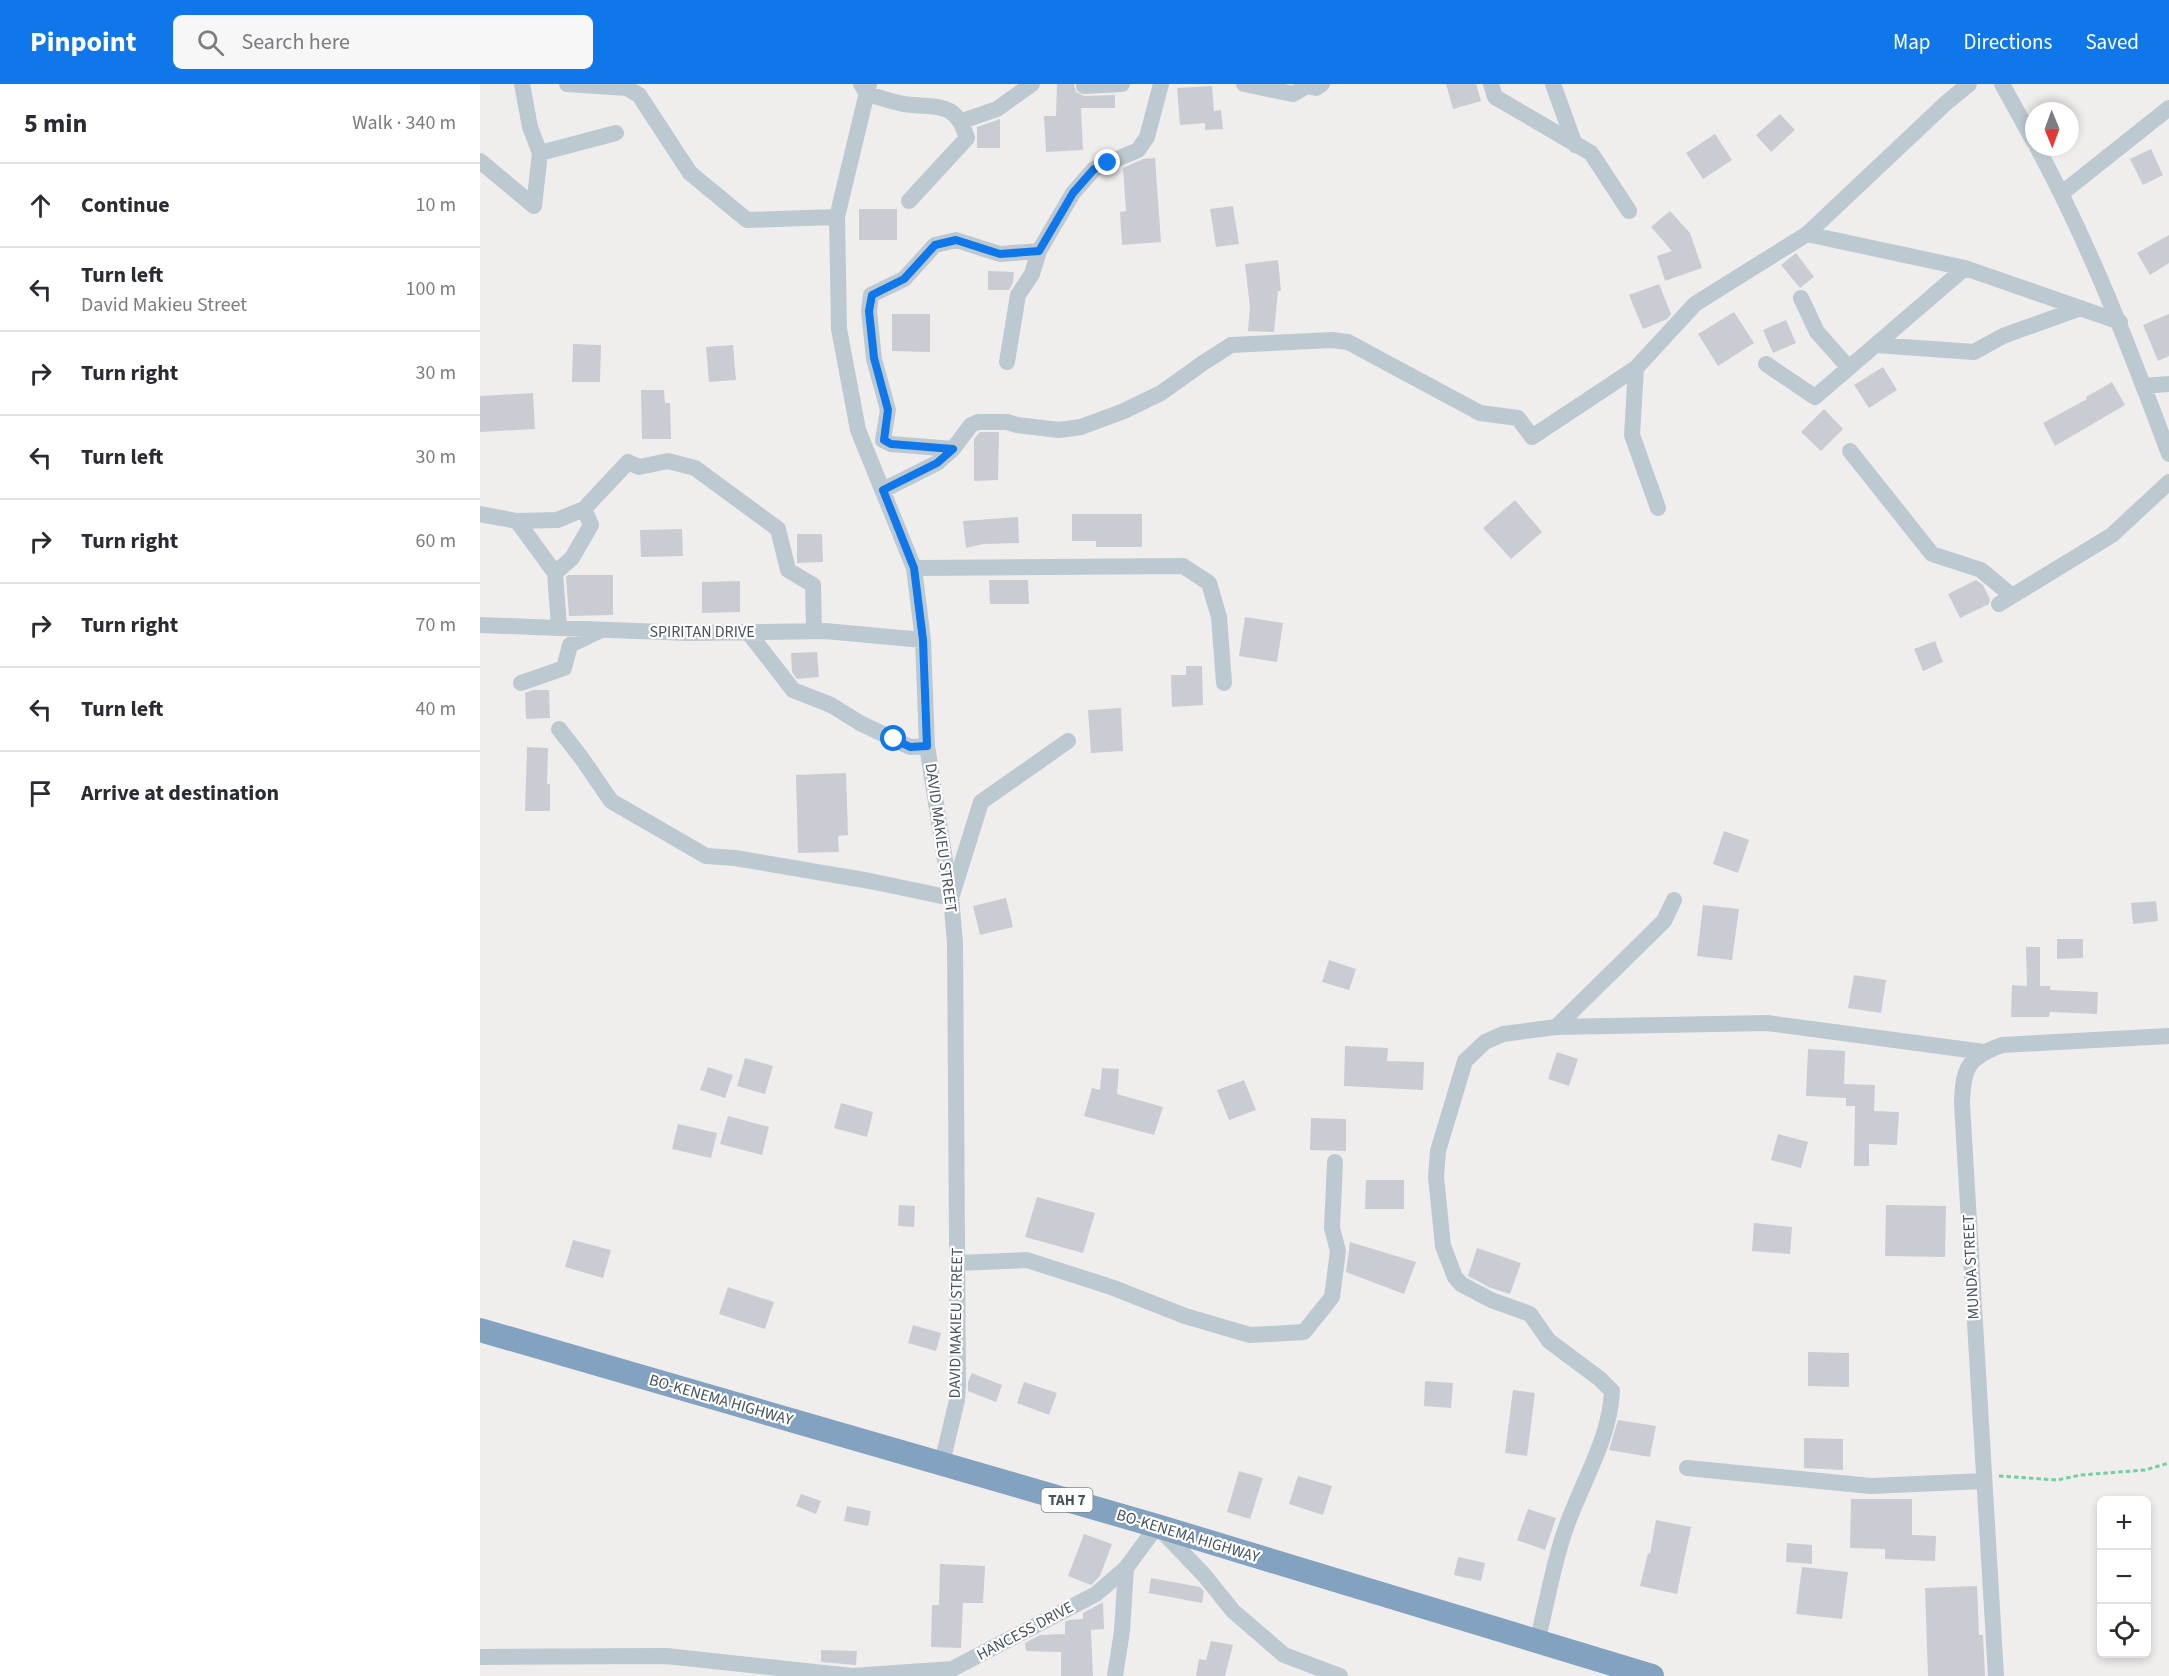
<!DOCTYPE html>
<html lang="en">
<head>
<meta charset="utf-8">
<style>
	body { margin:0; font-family:"Source Sans 3",sans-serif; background:#f7f7f7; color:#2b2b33 }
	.controls { position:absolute; right:18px; bottom:18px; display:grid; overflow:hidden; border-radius:9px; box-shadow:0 3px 9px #0003 }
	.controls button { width:54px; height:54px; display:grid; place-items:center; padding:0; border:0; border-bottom:2px solid #e1e1e2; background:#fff; color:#2b2b33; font:30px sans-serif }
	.compass { position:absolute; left:1545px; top:18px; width:54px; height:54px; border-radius:50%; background:#fff; box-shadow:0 3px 9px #0003; rotate:179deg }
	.stop { position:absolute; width:18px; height:18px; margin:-14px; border:4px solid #0f77e9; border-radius:50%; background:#fff }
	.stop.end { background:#0f77e9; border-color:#fff; box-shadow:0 2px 6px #0008 }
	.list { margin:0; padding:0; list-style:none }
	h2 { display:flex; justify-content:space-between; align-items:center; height:78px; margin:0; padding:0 24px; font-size:26px }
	h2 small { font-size:20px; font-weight:400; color:#7c7c81 }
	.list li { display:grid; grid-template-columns:39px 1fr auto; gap:18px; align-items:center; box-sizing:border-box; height:84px; padding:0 24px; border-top:2px solid #e1e1e2 }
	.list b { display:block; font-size:22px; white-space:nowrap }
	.list p { margin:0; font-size:20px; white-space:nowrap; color:#7c7c81 }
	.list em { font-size:20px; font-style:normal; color:#7c7c81 }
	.icon { flex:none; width:33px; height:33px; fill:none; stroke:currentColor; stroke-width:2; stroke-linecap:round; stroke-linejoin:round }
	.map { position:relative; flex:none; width:1689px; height:1592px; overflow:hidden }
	header { display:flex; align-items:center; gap:36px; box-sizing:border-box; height:84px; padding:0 30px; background:#0f77e9; color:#fff }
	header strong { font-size:28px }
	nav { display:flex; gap:33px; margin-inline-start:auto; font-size:21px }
	.search { width:420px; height:54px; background:#f7f7f7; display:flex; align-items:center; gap:15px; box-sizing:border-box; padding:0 21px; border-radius:9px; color:#7c7c81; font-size:22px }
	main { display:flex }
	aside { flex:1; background:#fff }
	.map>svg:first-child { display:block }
	.building { fill:#caccd3 }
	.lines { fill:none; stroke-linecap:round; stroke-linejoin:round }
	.path { stroke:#6fd19c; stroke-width:3; stroke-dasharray:4.5 3; stroke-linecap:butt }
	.minor { stroke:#bdc9d1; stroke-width:16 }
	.highway { stroke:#82a2c0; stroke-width:24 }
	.route { stroke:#0f77e9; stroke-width:8 }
	.labels { text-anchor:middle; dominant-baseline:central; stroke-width:4.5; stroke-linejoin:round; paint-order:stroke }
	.shield { fill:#fff; stroke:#7d868d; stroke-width:1.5 }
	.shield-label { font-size:15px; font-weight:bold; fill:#45525c }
	.street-label { font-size:16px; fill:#45525c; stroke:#fff }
</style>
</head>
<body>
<header>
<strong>Pinpoint</strong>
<div class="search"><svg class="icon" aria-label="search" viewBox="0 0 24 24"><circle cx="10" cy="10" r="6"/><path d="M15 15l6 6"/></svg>Search here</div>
<nav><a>Map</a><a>Directions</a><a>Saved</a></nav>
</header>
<main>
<aside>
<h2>5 min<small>Walk · 340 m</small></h2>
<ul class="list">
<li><svg class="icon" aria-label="ahead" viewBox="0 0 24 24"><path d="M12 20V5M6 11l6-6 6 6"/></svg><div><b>Continue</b></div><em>10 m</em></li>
<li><svg class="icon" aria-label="left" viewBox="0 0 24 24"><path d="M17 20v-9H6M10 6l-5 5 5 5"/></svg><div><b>Turn left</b><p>David Makieu Street</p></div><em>100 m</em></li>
<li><svg class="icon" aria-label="right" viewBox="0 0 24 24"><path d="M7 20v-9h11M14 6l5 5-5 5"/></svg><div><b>Turn right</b></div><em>30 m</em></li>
<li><svg class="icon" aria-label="left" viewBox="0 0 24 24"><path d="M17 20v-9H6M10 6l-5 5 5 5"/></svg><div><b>Turn left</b></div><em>30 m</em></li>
<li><svg class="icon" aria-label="right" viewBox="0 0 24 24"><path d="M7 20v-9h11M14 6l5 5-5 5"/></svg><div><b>Turn right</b></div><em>60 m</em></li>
<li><svg class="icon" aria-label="right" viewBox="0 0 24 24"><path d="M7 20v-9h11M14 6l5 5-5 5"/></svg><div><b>Turn right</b></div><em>70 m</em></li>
<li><svg class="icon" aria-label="left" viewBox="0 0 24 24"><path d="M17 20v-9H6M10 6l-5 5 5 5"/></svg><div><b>Turn left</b></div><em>40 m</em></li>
<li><svg class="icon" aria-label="arrive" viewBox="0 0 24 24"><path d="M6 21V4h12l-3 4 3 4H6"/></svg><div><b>Arrive at destination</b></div></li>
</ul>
</aside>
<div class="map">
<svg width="1689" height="1592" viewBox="0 0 1689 1592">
	<rect width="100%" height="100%" fill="#f0eded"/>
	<!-- building -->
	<path class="building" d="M577,0H594L596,8L604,12L635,11V24H601L603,66L566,68L564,32H576Z
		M966,0H996L1001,17L973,25Z
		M732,2L734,27L741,26L743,45L725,46V39L700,41L697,4Z
		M1300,30L1315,46L1291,68L1276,51Z
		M520,35V64H497V43Z
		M1235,50L1252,76L1223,95L1206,69Z
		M1671,65L1683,91L1663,101L1650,75Z
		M675,74L681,158L642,161L640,128L646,127L643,84L663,75Z
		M753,122L759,160L736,163L730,125Z
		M379,125H417V156H379Z
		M1190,127L1210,149L1222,184L1185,197L1177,172L1192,167L1171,143Z
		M1689,151V179L1670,191L1657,169Z
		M1316,169L1334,193L1320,204L1301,181Z
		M798,176L801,207H798L794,248L768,247L770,223L765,180Z
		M508,187L534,188L533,199L529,206H508Z
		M1179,200L1191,230L1187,235L1163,245L1149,211Z
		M1254,228L1274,259L1238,282L1218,250Z
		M412,230H450V268L412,267Z
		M1689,230V272L1678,277L1663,241Z
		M1306,236L1316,259L1293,269L1283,246Z
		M93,260L121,261L120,298H92Z
		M253,261L256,296L229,298L226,263Z
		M1403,283L1417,306L1389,324L1374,301Z
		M1632,298L1645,321L1575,362L1563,339L1607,315L1606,313Z
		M161,306H184L185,319H190L191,355H162Z
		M53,309L55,345L0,348V312Z
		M1344,325L1363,345L1341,367L1321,348Z
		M500,348H519L518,396L494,397V355Z
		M1035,416L1062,448L1031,475L1003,444Z
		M592,430H662V463H616V457H592Z
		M538,433L539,459L503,460L486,464L483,437Z
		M202,445L203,472L161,473L160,446Z
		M317,450H342L343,478L317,479Z
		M88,491H133V531L89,532L86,493Z
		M509,496H548L549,520H510Z
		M1496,496L1503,501L1510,515L1509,520L1480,534L1468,510Z
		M260,497V528L222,529V498Z
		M765,533L803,539L797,578L759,572Z
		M1455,557L1463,578L1443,587L1434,565Z
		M337,568L339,593L317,595L312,588L311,569Z
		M706,582H722L723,621L692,623L691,591H706Z
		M53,606H69L70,634L46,635L45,609Z
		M641,624L643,667L611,669L608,626Z
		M47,663L68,664L67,700H70V727H45Z
		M366,689L368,751L358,752L359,768L318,769L316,691Z
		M1244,747L1269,756L1258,789L1233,780Z
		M526,814L533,843L500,851L493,822Z
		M1676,817L1678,837L1653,840L1651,819Z
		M1223,821L1259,825L1252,876L1217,872Z
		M1577,855H1603V874L1577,875Z
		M1546,863H1560V902H1570V906L1618,908L1617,930L1570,928L1569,933H1531L1532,901L1547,902Z
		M849,876L876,885L869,906L842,898Z
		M1374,891L1406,896L1401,929L1368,924Z
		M865,962L908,964L907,977L944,978L943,1006L864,1002Z
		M1328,965L1365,967L1364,1000L1395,1001L1394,1027L1419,1028L1417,1061L1389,1060V1082H1374L1375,1022H1366V1014L1326,1012Z
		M1077,968L1098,975L1089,1002L1068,995Z
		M265,974L293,982L285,1010L257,1002Z
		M228,983L253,991L245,1014L220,1006Z
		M622,984L639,985L637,1010L683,1023L674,1051L604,1032L612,1004L620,1006Z
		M764,996L776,1026L749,1036L737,1006Z
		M361,1019L393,1028L387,1053L354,1044Z
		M248,1032L289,1043L282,1071L240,1060Z
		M831,1034L866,1035V1067L830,1066Z
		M198,1040L237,1049L231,1074L192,1065Z
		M1298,1050L1328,1058L1321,1084L1291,1076Z
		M886,1096H924V1125H885Z
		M557,1113L615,1129L603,1169L545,1153Z
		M419,1121L435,1122L434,1143L418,1142Z
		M1406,1121L1466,1122L1465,1173L1405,1172Z
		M1274,1139L1312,1143L1310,1170L1272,1167Z
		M93,1156L131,1166L123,1194L85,1183Z
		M870,1158L936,1178L924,1210L866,1188Z
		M997,1164L1041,1179L1030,1210L1011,1204L988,1192Z
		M248,1203L294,1218L285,1245L239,1230Z
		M433,1241L461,1249L456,1267L428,1259Z
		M1328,1268L1369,1269V1303L1328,1302Z
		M492,1289L522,1301L516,1318L488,1307V1298Z
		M945,1297L973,1299L971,1324L944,1322Z
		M544,1298L577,1309L569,1331L537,1319Z
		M1033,1306L1055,1309L1047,1372L1025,1369Z
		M1138,1336L1176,1342L1170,1373L1129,1366Z
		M1324,1354L1363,1355V1386L1324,1384Z
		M759,1387L783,1394L770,1435L747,1428Z
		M818,1392L852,1402L843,1431L809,1420Z
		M321,1410L341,1417L336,1430L316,1422Z
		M1371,1415H1432V1451L1456,1452L1455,1477L1405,1475V1465L1370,1464Z
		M367,1422L391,1427L388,1442L364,1437Z
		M1048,1425L1076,1434L1065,1466L1037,1456Z
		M1176,1436L1211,1443L1197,1510L1160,1502L1168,1469L1170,1470Z
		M604,1450L632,1460L620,1492L611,1501L588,1492Z
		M1307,1459L1332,1461V1480L1306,1478Z
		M978,1473L1005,1479L1001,1497L974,1491Z
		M460,1480L505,1482L503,1519H483L481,1564L451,1563L452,1521H459Z
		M1322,1483L1368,1488L1362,1535L1316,1530Z
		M671,1494L720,1503L724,1507L722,1519L669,1509Z
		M1497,1502L1499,1551H1503L1505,1592H1448L1445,1504Z
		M623,1518L624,1545L611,1546L613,1592H581V1568L546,1567L545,1559L560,1551L585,1550V1538L589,1536L603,1535V1529Z
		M731,1557L753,1561L745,1592H716L719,1575L726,1576Z
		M341,1566L377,1567L376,1581L341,1578Z"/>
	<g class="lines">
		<!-- path -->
		<path class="path" d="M1519,1392L1577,1396L1601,1391L1665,1386L1689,1379"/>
		<!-- minor -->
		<path class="minor" d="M42,0L50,43L60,69L136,49
			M87,0L147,4L159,11L210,89L267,136L357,133
			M381,0L387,10C399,13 411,18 424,20C457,25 475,15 487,54L429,117
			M389,0L357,133L359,245L378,346L434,484L443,556L447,662L471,814L475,858L478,1302L477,1316L462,1379
			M764,0L813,10L827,2L836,4L842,0
			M1011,0L1015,13L1111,69L1149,127
			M1073,0L1095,61
			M1522,0L1554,58
			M604,2L642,0
			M482,37L517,25L552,0
			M1557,63C1610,161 1650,265 1689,370
			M0,77L54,122L60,69
			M1582,109L1689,24
			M1327,150L1485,184L1640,238
			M559,167L593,109L614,85L658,66L667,53L681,0
			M1321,214L1337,248L1369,284
			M1396,261L1494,268L1523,252L1601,224
			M1286,280L1335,313L1485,184
			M1663,302L1689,300
			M473,365L491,341L498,338H527L537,341L579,346L601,343L644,327L681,309L723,279L751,261L852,256L868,258L1000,329L1038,334L1052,353L1156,284
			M1370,367L1452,470L1501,486L1532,512
			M403,406L457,379L473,365L411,360L403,356L408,326L394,275L389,227L391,211L424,195L455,161L476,156L520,170L559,167L552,190L538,211L527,278
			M1178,424L1152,351L1156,284L1215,220L1327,150L1466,19L1489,0
			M0,430L37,437L75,489L79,543
			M37,437L77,436L104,425L148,378L159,383L188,377L215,384L298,445L308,486L333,501L334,547
			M434,484L703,482L729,499L739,533L744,599
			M75,489L92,474L111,441L104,425
			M1519,520L1632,451L1689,398
			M0,541L208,549L345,547L443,556
			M268,548L313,606L351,621L380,639L430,663L447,662
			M41,599L84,584L90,561L119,547
			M79,645L103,676L131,717L226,772L255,774L390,797L471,814L501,718L588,657
			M1076,943L1287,939L1504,968
			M477,1179L547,1176L631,1203L705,1232L770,1251L824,1248L852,1213L858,1167L852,1144L855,1078
			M1207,1384L1391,1402L1504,1397
			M1057,1558C1067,1519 1075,1470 1090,1433C1106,1391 1130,1352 1132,1307L1120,1295L1069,1257L1050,1230L1011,1216L981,1200L975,1193L963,1162L956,1093L958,1067L985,977L1005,958L1023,950L1076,943L1184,837L1194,816
			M0,1573L186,1572L372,1592L472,1585L616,1510L646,1484L677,1442L724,1491L753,1527L804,1571L860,1592
			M635,1592L642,1547L646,1484
			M1516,1592L1482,1020C1483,984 1487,974 1522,961L1689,952"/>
		<!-- highway -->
		<path class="highway" d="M0,1246L677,1442L1172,1592"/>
	</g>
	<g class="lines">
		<!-- route -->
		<path class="route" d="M414,655L430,663L447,662L443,556L434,484L403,406L457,379L473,365L411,360L404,356L408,326L394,274L389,227L392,211L424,195L455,161L476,156L520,170L559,167L593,109L614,85L628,79"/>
	</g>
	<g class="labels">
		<!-- shield labels -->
		<rect class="shield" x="561.5" y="1404" width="51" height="24" rx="4.5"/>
		<g class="shield-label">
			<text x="587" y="1416">TAH 7</text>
		</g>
		<!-- street labels -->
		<g class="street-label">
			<text x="222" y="548">SPIRITAN DRIVE</text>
			<text transform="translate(461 754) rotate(82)">DAVID MAKIEU STREET</text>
			<text transform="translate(1491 1183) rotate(-93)">MUNDA STREET</text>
			<text transform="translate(476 1239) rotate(-89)">DAVID MAKIEU STREET</text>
			<text transform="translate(241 1316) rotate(16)">BO-KENEMA HIGHWAY</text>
			<text transform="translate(708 1452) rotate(17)">BO-KENEMA HIGHWAY</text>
			<text transform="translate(545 1547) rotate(-28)">HANCESS DRIVE</text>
		</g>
	</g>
</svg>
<div class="controls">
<button>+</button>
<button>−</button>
<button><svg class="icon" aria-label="locate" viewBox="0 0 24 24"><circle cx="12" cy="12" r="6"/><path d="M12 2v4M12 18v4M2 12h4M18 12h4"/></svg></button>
</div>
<svg class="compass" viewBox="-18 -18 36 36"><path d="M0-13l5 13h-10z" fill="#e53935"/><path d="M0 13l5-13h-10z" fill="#7c7c81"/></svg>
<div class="stop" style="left:414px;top:655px"></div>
<div class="stop end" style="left:628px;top:79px"></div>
</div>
</main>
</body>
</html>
